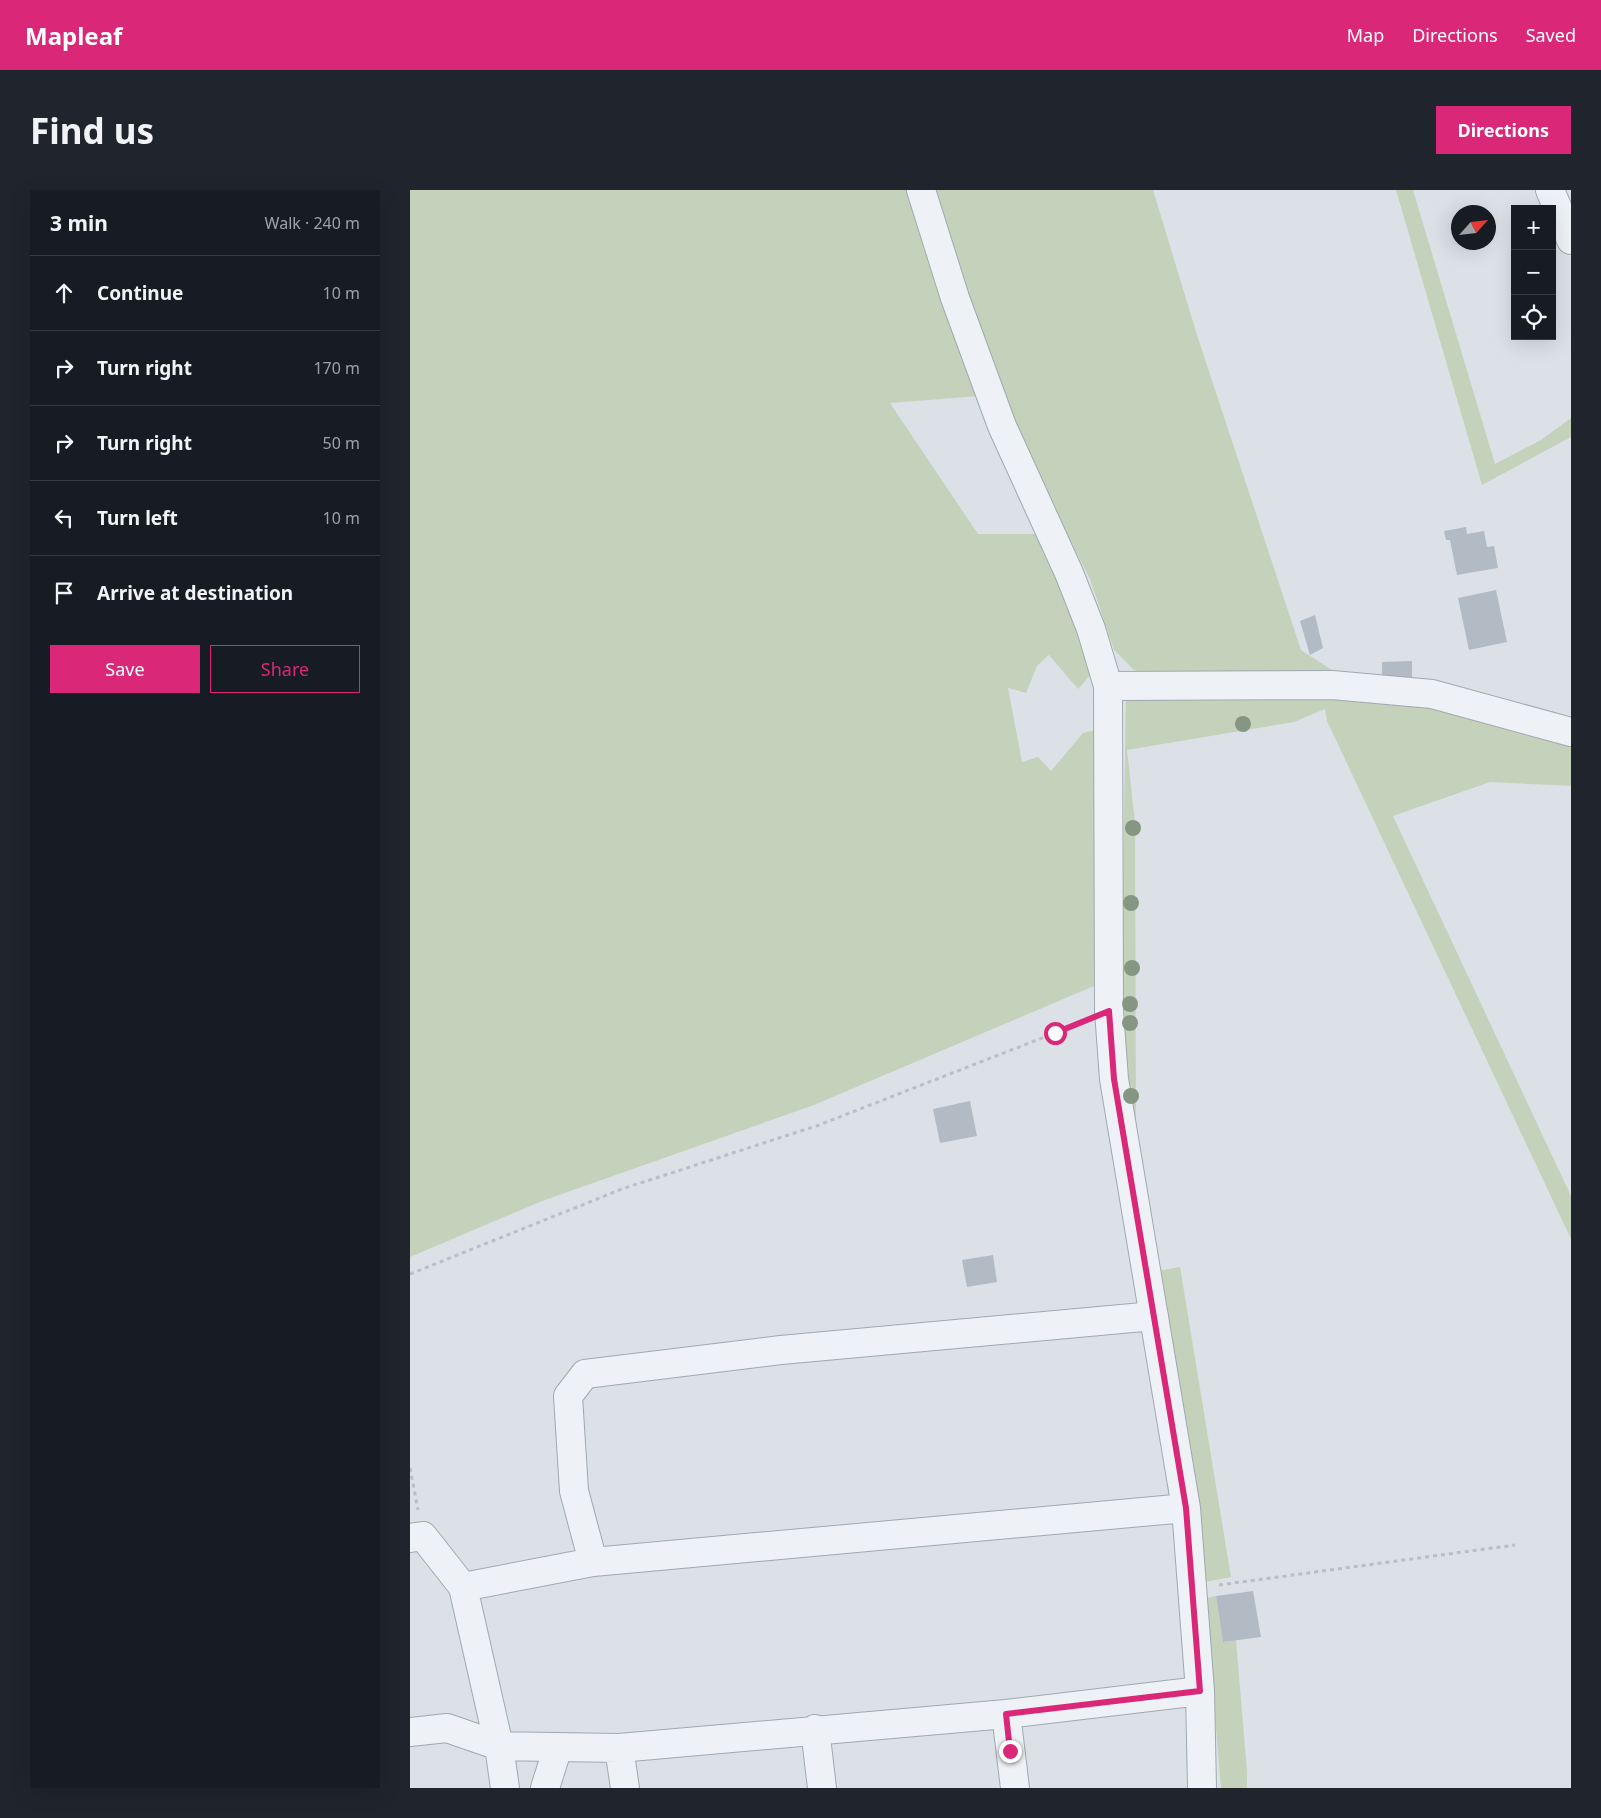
<!DOCTYPE html>
<html lang="en">
<head>
<meta charset="utf-8">
<style>
	body { margin:0; font-family:"Noto Sans",sans-serif; background:#20242c; color:#f1f3f6 }
	.controls { position:absolute; right:15px; top:15px; display:grid; overflow:hidden; border-radius:0px; box-shadow:0 5px 20px #0002 }
	.controls button { width:45px; height:45px; display:grid; place-items:center; padding:0; border:0; border-bottom:1px solid #363941; background:#171b24; color:#f1f3f6; font:25px sans-serif }
	.compass { position:absolute; left:1041px; top:15px; width:45px; height:45px; border-radius:50%; background:#171b24; box-shadow:0 5px 20px #0002; rotate:63deg }
	.stop { position:absolute; width:15px; height:15px; margin:-11px; border:4px solid #db2777; border-radius:50%; background:#fff }
	.stop.end { background:#db2777; border-color:#fff; box-shadow:0 1px 5px #0008 }
	.list { margin:0; padding:0; list-style:none }
	h2 { display:flex; justify-content:space-between; align-items:center; height:65px; margin:0; padding:0 20px; font-size:21px }
	h2 small { font-size:16px; font-weight:400; color:#9ea1a6 }
	.list li { display:grid; grid-template-columns:32px 1fr auto; gap:15px; align-items:center; box-sizing:border-box; height:75px; padding:0 20px; border-top:1px solid #363941 }
	.list b { display:block; font-size:19px; white-space:nowrap }
	.list em { font-size:16px; font-style:normal; color:#9ea1a6 }
	.actions { display:flex; gap:10px; padding:15px 20px }
	.actions a { flex:1; padding:11px 0; border:1px solid #db2777; border-radius:0px; text-align:center; font-size:18px; color:#db2777 }
	.actions .main { background:#db2777; color:#fff }
	.icon { flex:none; width:28px; height:28px; fill:none; stroke:currentColor; stroke-width:2; stroke-linecap:round; stroke-linejoin:round }
	.map { position:relative; flex:none; width:1161px; height:1598px; overflow:hidden; border-radius:0px }
	header { display:flex; align-items:center; gap:30px; box-sizing:border-box; height:70px; padding:0 25px; background:#db2777; color:#fff }
	header strong { font-size:24px }
	nav { display:flex; gap:28px; margin-inline-start:auto; font-size:18px }
	.intro { display:flex; align-items:center; justify-content:space-between; box-sizing:border-box; height:120px; padding:0 30px }
	h1 { margin:0; font-size:35px }
	.button { padding:12px 22px; border-radius:0px; background:#db2777; color:#fff; font-size:18px; font-weight:700 }
	main { display:flex; gap:30px; padding:0 30px }
	aside { flex:1; background:#171b24; border-radius:0px; box-shadow:0 5px 20px #0002 }
	.map>svg:first-child { display:block }
	.green { fill:#c4d2bb }
	.building { fill:#b2bbc4 }
	.lines { fill:none; stroke-linecap:round; stroke-linejoin:round }
	.minor-casing { stroke:#a0a9b1; stroke-width:30 }
	.path { stroke:#b9bfc5; stroke-width:3; stroke-dasharray:4 4; stroke-linecap:butt }
	.minor { stroke:#eef1f5; stroke-width:28 }
	.tree { fill:#859782 }
	.route { stroke:#db2777; stroke-width:6 }
</style>
</head>
<body>
<header>
<strong>Mapleaf</strong>
<nav><a>Map</a><a>Directions</a><a>Saved</a></nav>
</header>
<div class="intro"><h1>Find us</h1><a class="button">Directions</a></div>
<main>
<aside>
<h2>3 min<small>Walk · 240 m</small></h2>
<ul class="list">
<li><svg class="icon" aria-label="ahead" viewBox="0 0 24 24"><path d="M12 20V5M6 11l6-6 6 6"/></svg><div><b>Continue</b></div><em>10 m</em></li>
<li><svg class="icon" aria-label="right" viewBox="0 0 24 24"><path d="M7 20v-9h11M14 6l5 5-5 5"/></svg><div><b>Turn right</b></div><em>170 m</em></li>
<li><svg class="icon" aria-label="right" viewBox="0 0 24 24"><path d="M7 20v-9h11M14 6l5 5-5 5"/></svg><div><b>Turn right</b></div><em>50 m</em></li>
<li><svg class="icon" aria-label="left" viewBox="0 0 24 24"><path d="M17 20v-9H6M10 6l-5 5 5 5"/></svg><div><b>Turn left</b></div><em>10 m</em></li>
<li><svg class="icon" aria-label="arrive" viewBox="0 0 24 24"><path d="M6 21V4h12l-3 4 3 4H6"/></svg><div><b>Arrive at destination</b></div></li>
</ul>
<div class="actions"><a class="main">Save</a><a>Share</a></div>
</aside>
<div class="map">
<svg width="1161" height="1598" viewBox="0 0 1161 1598">
	<rect width="100%" height="100%" fill="#dbe1e7"/>
	<!-- green -->
	<path class="green" d="M0,0H502L569,206L480,213L568,344H632L683,482L668,499L639,465L627,476L616,503L598,498L612,572L628,567L641,581L673,543L689,539L684,796L404,915L132,1011L0,1067Z
		M521,0H743L787,145L891,460L936,489L737,484L724,480L704,460L680,389L615,262L581,181Z
		M986,0H1003L1085,274L1131,250L1161,228V247L1072,295Z
		M716,502L1011,510L1161,546V596L1080,592L983,626L1161,1006V1049L917,531L915,519L884,532L717,560L725,633L726,940L713,889L711,826Z
		M770,1077L821,1387L795,1392L748,1081Z
		M806,1406L813,1452L826,1450L837,1581V1598H811L795,1408Z"/>
	<!-- building -->
	<path class="building" d="M1056,337L1057,344L1074,341L1077,357L1084,356L1088,378L1047,385L1040,350H1036L1034,341Z
		M1086,400L1097,452L1059,460L1048,408Z
		M905,425L913,458L900,465L890,431Z
		M1002,471V487L972,488V472Z
		M560,911L567,946L530,953L523,919Z
		M583,1065L587,1092L557,1097L552,1070Z
		M843,1401L851,1447L813,1452L806,1406Z"/>
	<g class="lines">
		<defs>
			<path id="minor" d="M511,0L545,108L592,236L659,383L681,439L698,496L699,821L704,889L776,1318L790,1501L792,1598
				M1140,0L1161,50
				M698,496L922,495L1022,504L1161,542
				M0,1348L13,1346L53,1397L89,1556L95,1598
				M183,1372L164,1301L158,1206L175,1184L371,1160L744,1126
				M53,1397L183,1372L776,1318
				M596,1524L605,1598
				M405,1539L412,1598
				M0,1542L37,1538L89,1556L209,1558L596,1524L790,1501
				M209,1558L215,1598
				M135,1598L148,1557"/>
		</defs>
		<!-- minor casing -->
		<use href="#minor" class="minor-casing"/>
		<!-- path -->
		<path class="path" d="M0,1084L212,999L409,935L673,832
			M0,1278L8,1320
			M809,1395L1105,1355"/>
		<!-- minor -->
		<use href="#minor" class="minor"/>
	</g>
	<!-- trees -->
	<g class="tree">
		<circle cx="833" cy="534" r="8"/>
		<circle cx="723" cy="638" r="8"/>
		<circle cx="721" cy="713" r="8"/>
		<circle cx="722" cy="778" r="8"/>
		<circle cx="720" cy="814" r="8"/>
		<circle cx="720" cy="833" r="8"/>
		<circle cx="721" cy="906" r="8"/>
	</g>
	<g class="lines">
		<!-- route -->
		<path class="route" d="M600,1561L596,1524L790,1501L776,1318L704,889L699,821L645,843"/>
	</g>
</svg>
<div class="controls">
<button>+</button>
<button>−</button>
<button><svg class="icon" aria-label="locate" viewBox="0 0 24 24"><circle cx="12" cy="12" r="6"/><path d="M12 2v4M12 18v4M2 12h4M18 12h4"/></svg></button>
</div>
<svg class="compass" viewBox="-18 -18 36 36"><path d="M0-13l5 13h-10z" fill="#e53935"/><path d="M0 13l5-13h-10z" fill="#9ea1a6"/></svg>
<div class="stop" style="left:645px;top:843px"></div>
<div class="stop end" style="left:600px;top:1561px"></div>
</div>
</main>
</body>
</html>
